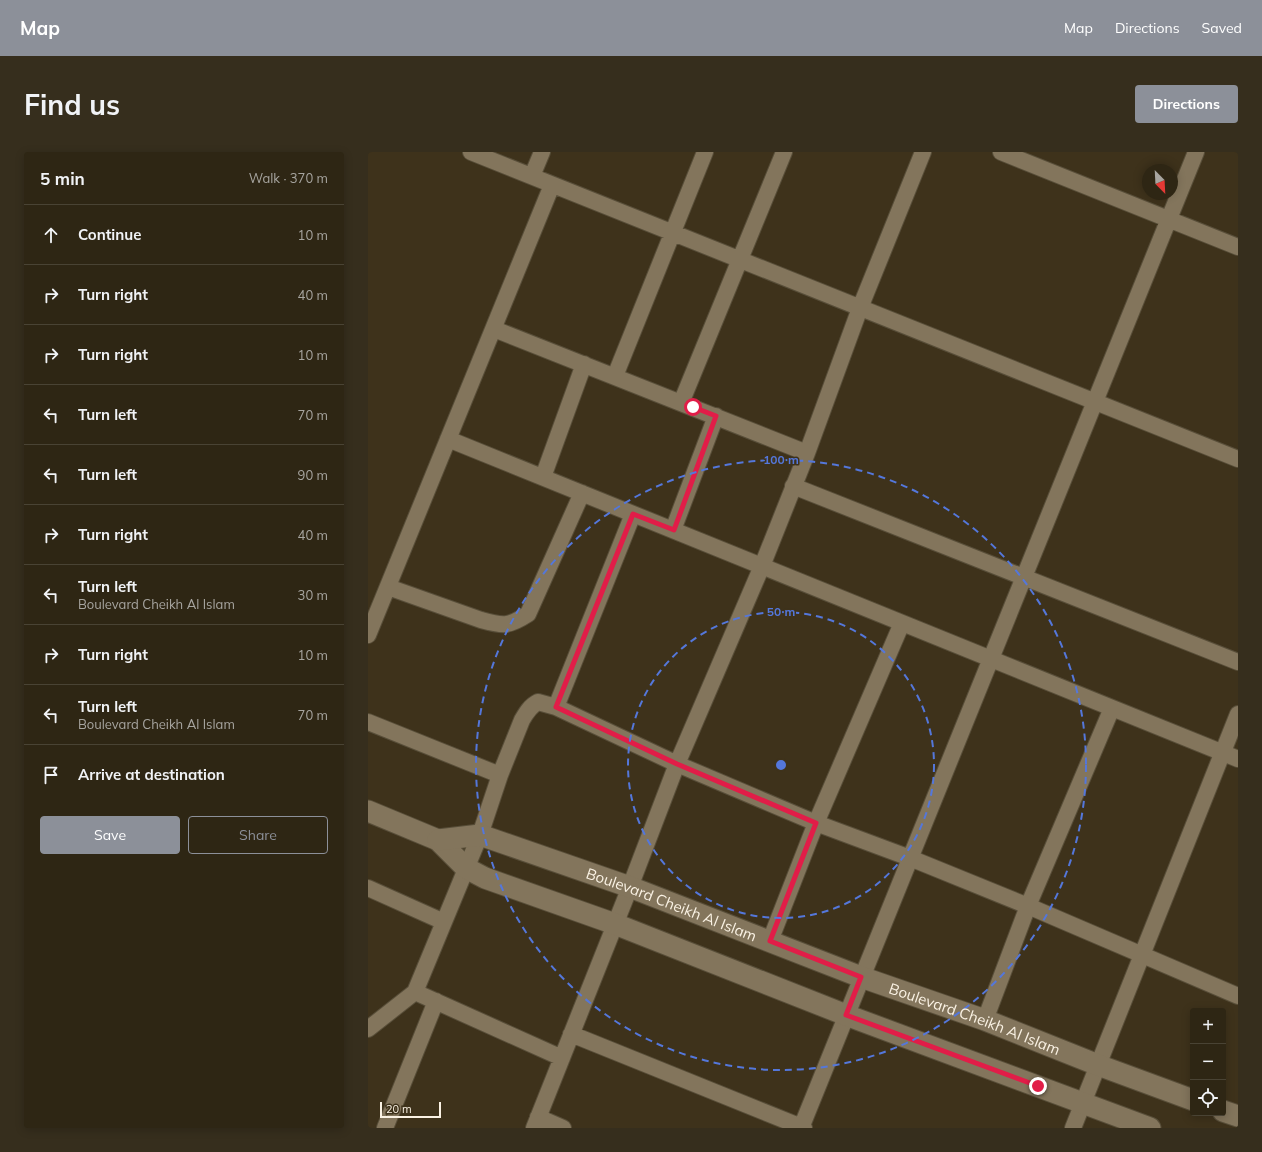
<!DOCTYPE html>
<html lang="en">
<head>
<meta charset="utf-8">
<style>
	body { margin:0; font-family:Mulish,sans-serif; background:#362e1d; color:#f1f3f6 }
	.controls { position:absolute; right:12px; bottom:12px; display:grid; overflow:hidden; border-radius:4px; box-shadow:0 2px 10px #0003 }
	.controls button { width:36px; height:36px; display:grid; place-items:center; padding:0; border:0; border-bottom:1px solid #494334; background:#2e2614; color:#f1f3f6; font:20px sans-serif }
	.compass { position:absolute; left:774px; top:12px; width:36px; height:36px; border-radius:50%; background:#2e2614; box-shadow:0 2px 10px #0003; rotate:156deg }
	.scale { position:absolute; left:12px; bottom:10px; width:61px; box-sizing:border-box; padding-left:4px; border:2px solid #faf2e4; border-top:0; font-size:11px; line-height:14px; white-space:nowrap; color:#faf2e4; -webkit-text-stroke:3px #3e321b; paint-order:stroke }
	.stop { position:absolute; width:12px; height:12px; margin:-9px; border:3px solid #e11d48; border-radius:50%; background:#fff }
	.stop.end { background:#e11d48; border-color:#fff; box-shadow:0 1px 4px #0008 }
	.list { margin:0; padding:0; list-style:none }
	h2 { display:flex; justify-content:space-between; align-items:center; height:52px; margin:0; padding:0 16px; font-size:17px }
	h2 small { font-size:13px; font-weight:400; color:#a7a5a0 }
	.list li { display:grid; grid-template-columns:26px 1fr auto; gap:12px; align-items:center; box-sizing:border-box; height:60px; padding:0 16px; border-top:1px solid #494334 }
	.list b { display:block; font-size:15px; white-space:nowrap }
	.list p { margin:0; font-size:13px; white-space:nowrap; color:#a7a5a0 }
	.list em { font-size:13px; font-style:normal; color:#a7a5a0 }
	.actions { display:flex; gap:8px; padding:12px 16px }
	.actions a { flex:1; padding:9px 0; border:1px solid #8c9099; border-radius:4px; text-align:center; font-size:14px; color:#8c9099 }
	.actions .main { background:#8c9099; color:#fff }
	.icon { flex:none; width:22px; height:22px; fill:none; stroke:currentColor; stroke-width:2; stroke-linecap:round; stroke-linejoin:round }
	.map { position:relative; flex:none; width:870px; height:976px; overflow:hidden; border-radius:4px }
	header { display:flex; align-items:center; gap:24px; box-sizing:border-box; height:56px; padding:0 20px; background:#8c9099; color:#fff }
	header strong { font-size:19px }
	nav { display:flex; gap:22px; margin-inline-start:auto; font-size:14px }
	.intro { display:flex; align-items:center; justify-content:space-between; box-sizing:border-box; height:96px; padding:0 24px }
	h1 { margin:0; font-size:28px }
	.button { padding:10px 18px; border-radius:4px; background:#8c9099; color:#fff; font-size:14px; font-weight:700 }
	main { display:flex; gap:24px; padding:0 24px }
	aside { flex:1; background:#2e2614; border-radius:4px; box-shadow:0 2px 10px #0003 }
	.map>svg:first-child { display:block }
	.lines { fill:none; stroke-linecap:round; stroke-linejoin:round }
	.minor-casing { stroke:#584e39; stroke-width:18 }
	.tertiary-casing { stroke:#584e39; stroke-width:23 }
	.minor { stroke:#83755c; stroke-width:16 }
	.tertiary { stroke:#83755c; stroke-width:21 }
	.route { stroke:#e11d48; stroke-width:5 }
	.ring { fill:none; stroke:#5477db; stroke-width:2; stroke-dasharray:7 5 }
	.labels { text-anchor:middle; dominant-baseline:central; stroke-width:3; stroke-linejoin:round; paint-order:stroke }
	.street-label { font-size:15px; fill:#faf2e4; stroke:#3e321b }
	.centre { fill:#5477db; stroke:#3e321b; stroke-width:2 }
	.ring-label { font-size:12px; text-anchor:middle; font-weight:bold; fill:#5477db; stroke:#3e321b; stroke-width:3; stroke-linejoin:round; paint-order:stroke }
</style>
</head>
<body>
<header>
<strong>Map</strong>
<nav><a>Map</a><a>Directions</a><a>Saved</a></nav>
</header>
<div class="intro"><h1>Find us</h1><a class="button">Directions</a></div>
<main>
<aside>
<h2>5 min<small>Walk · 370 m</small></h2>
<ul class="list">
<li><svg class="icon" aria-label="ahead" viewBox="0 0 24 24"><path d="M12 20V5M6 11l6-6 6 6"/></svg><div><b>Continue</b></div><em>10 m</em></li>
<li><svg class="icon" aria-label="right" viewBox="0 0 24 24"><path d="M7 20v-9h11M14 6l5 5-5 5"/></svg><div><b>Turn right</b></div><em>40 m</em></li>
<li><svg class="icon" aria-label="right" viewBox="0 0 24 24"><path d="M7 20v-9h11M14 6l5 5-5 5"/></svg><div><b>Turn right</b></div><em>10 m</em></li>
<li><svg class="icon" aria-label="left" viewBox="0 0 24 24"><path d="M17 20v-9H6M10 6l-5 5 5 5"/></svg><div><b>Turn left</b></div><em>70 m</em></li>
<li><svg class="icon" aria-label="left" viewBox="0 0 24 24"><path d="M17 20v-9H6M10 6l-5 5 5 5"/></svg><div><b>Turn left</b></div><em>90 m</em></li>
<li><svg class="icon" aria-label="right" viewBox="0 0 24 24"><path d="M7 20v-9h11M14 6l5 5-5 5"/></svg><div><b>Turn right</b></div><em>40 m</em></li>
<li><svg class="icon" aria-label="left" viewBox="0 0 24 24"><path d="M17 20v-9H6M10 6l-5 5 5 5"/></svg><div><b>Turn left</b><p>Boulevard Cheikh Al Islam</p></div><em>30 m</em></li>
<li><svg class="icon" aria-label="right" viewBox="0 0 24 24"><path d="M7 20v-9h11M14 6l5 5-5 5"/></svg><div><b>Turn right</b></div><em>10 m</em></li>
<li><svg class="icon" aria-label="left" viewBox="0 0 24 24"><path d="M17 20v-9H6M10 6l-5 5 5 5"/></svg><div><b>Turn left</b><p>Boulevard Cheikh Al Islam</p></div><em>70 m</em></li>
<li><svg class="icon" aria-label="arrive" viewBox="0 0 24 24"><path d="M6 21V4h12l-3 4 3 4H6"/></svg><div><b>Arrive at destination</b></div></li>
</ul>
<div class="actions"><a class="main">Save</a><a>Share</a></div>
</aside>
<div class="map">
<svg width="870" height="976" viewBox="0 0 870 976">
	<rect width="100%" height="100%" fill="#3e321b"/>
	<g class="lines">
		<defs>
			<path id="minor" d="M103,0L870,307
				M633,0L870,95
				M164,24L174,0
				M126,177L439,301
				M247,224L337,0
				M313,251L416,0
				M80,287L870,607
				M175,325L216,212
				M425,334L870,510
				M305,378L348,264
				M20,435L113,468C135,474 140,475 160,462L214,341
				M0,483L184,33
				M188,555L265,362
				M0,570L132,623
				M0,736L76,770
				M402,789L448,671L534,471
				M47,840L194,906
				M617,868L660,754L744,556
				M0,877L47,840L112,683L132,623L154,568C158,561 162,554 170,550L188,555L309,612L448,671L542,706L660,754L870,844
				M203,882L436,976
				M170,965L195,976
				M17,976L68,849
				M166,976L262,735L309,612L394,414L439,301L492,156L555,0
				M433,976L828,0
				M705,976L870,562"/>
			<g id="tertiary">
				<path d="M0,659L70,688L98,716L117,726L247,772L478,863L782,976"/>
				<path id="s1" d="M70,688L112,683L262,735L493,825L617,868L730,913L825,948"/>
				<path d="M855,959L870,964"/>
			</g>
		</defs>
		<!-- minor casing -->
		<use href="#minor" class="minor-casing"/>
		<!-- tertiary casing -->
		<use href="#tertiary" class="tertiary-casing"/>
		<!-- minor -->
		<use href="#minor" class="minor"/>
		<!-- tertiary -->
		<use href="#tertiary" class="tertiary"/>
	</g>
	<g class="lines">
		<!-- route -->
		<path class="route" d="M325,255L348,264L306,378L265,362L188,555L309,612L448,671L402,789L493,825L478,863L670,934"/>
	</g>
	<!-- distance rings -->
	<g class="ring">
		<circle cx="413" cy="613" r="153"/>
		<circle cx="413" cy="613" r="305"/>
	</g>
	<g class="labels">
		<!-- street labels -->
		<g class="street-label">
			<text stroke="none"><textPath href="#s1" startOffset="246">Boulevard Cheikh Al Islam</textPath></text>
			<text stroke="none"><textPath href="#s1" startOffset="570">Boulevard Cheikh Al Islam</textPath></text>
		</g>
	</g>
	<circle cx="413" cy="613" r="6" class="centre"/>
	<g class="ring-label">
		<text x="413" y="312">100 m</text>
		<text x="413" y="464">50 m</text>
	</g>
</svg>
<div class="controls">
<button>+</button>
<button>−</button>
<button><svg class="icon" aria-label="locate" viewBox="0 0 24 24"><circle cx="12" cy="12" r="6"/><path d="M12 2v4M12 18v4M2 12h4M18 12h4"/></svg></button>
</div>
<svg class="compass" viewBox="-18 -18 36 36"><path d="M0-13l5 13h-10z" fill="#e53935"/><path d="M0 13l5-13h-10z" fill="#a7a5a0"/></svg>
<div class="scale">20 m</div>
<div class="stop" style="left:325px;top:255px"></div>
<div class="stop end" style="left:670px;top:934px"></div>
</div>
</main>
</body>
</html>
